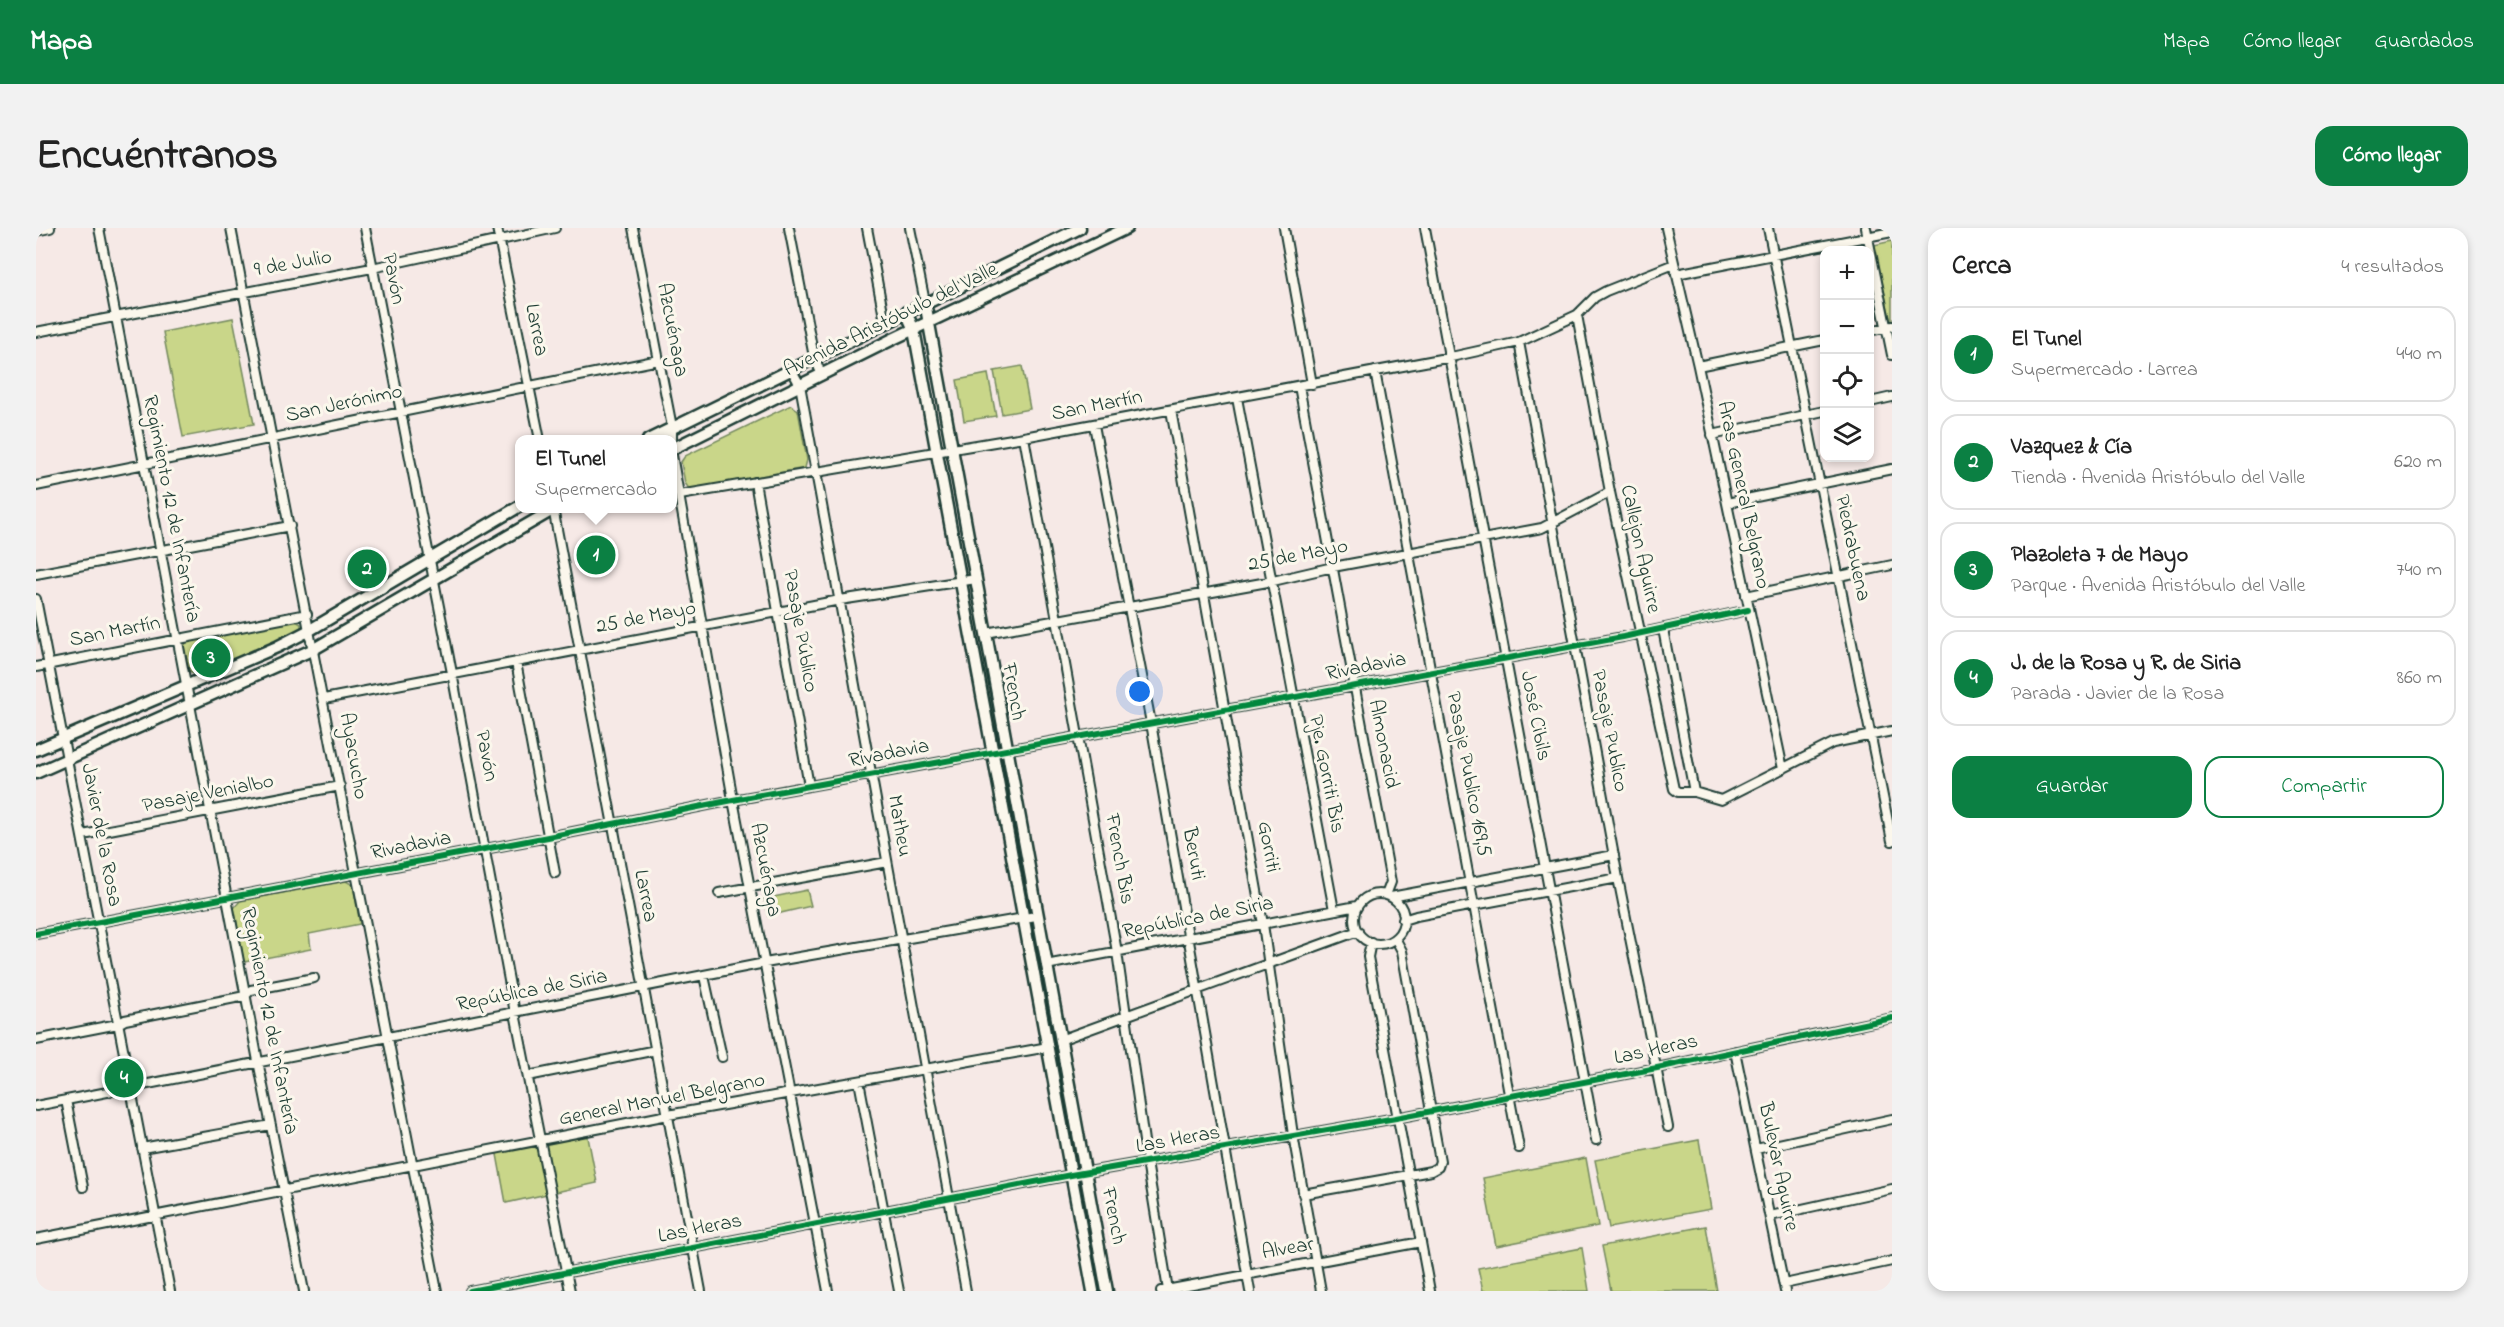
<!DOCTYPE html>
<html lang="es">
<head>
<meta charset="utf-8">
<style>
	body { margin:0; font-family:"Indie Flower",sans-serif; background:#f2f2f2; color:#222 }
	.controls { position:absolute; right:18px; top:18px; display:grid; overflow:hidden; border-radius:12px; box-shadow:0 3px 9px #0003 }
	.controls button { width:54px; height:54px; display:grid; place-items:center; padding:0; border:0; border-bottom:2px solid #e0e0e0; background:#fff; color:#222; font:30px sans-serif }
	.you { position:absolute; left:1104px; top:464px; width:21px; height:21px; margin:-15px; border:4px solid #fff; border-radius:50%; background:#1a73e8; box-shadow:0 0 0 9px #1a73e833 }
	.badge { display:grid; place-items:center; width:39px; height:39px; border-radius:50%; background:#0b8043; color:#fff; font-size:20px; font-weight:700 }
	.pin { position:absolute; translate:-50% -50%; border:3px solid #fff; box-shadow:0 2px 6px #0006 }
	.popup { position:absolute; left:479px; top:207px; width:162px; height:78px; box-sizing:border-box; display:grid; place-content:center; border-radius:12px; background:#fff; filter:drop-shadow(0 2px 4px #0005); font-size:20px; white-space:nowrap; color:#767676 }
	.popup b { font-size:22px; color:#222 }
	.popup::after { content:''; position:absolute; left:50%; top:100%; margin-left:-12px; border:12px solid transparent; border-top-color:#fff }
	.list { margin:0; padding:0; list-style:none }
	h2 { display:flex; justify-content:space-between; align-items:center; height:78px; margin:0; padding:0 24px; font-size:26px }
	h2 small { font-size:20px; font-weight:400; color:#767676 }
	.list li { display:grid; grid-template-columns:39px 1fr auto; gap:18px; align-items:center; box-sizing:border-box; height:96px; margin:0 12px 12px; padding:0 12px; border:2px solid #e0e0e0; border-radius:18px }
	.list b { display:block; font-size:22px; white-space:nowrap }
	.list p { margin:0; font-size:20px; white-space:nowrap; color:#767676 }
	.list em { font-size:20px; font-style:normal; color:#767676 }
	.actions { display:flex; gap:12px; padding:18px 24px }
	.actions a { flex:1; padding:14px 0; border:2px solid #0b8043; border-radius:18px; text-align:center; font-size:21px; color:#0b8043 }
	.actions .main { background:#0b8043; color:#fff }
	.icon { flex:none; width:33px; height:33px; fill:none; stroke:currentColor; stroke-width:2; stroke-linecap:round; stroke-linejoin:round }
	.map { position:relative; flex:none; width:1856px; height:1063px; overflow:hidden; border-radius:18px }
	header { display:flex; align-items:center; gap:36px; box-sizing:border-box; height:84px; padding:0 30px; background:#0b8043; color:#fff }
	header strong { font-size:28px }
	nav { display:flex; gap:33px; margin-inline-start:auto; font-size:21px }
	.intro { display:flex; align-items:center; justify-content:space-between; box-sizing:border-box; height:144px; padding:0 36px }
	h1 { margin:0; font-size:42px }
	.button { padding:15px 27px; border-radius:18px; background:#0b8043; color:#fff; font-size:21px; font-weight:700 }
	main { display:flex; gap:36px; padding:0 36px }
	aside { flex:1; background:#fff; border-radius:18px; box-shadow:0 3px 9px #0003 }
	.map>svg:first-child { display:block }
	.green { fill:#c9d689; stroke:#748a5e; stroke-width:1.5 }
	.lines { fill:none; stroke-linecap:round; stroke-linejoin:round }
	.minor-casing { stroke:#1f3d34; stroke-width:12 }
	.secondary-casing { stroke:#1f3d34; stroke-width:15 }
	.minor { stroke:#fbf7ec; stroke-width:8 }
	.secondary { stroke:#fbf7ec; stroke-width:10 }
	.cycleway-casing { stroke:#fbf7ec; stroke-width:10 }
	.cycleway { stroke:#00873e; stroke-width:6 }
	.labels { text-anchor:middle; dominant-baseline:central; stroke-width:6; stroke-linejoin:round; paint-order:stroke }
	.street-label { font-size:21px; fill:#1f3d34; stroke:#fbf7ec }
</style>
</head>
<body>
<header>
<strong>Mapa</strong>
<nav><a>Mapa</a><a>Cómo llegar</a><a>Guardados</a></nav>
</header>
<div class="intro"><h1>Encuéntranos</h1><a class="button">Cómo llegar</a></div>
<main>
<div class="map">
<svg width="1856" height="1063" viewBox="0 0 1856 1063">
	<rect width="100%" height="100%" fill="#f6e9e6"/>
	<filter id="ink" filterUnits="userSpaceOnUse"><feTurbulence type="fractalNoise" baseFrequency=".0167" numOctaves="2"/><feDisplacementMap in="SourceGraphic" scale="12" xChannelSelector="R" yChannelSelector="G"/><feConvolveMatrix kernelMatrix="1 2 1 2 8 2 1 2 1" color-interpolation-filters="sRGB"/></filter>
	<g filter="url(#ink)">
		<!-- green -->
		<path class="green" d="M1856,13V95H1855L1838,17Z
			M197,90L218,196L147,209L127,104Z
			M986,138L994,181L966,186L958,143Z
			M952,146L960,188L928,193L921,152Z
			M755,177L762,182L771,232L769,240L653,261L649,255L645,234L649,228Z
			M258,392L265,396V400L239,415L160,447L152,442L148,418L152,412Z
			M310,653L317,657L324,696L273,706L275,721L208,734L198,680L204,673Z
			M771,662L775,678L732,688L728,671Z
			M551,904L561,955L470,975L460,921Z
			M1663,912L1675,981L1573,1000L1559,932Z
			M1550,930L1562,998L1460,1018L1447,950Z
			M1670,998L1681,1063H1575L1566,1018Z
			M1546,1020L1553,1063H1447L1442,1040Z"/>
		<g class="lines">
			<defs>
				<path id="minor" d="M63,0L222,833L268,1063
					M195,0L401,1063
					M329,0L416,445L479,785L534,1063
					M461,0L504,212
					M597,0L636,199V212
					M753,0L778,129L786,147
					M831,0L849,94
					M874,0L889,74
					M1248,0L1276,156
					M1389,0L1560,912
					M1630,0L1662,138L1747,541
					M1732,0L1856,613
					M1830,0L1856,127
					M0,3L14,0
					M1640,46L1856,4
					M1541,87L1574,264L1638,561L1642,564H1658L1685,572L1797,515L1856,503
					M1834,103L1856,98
					M0,104L336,40L519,0
					M1483,114L1582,650L1632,899
					M1662,138L1788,112
					M755,141L764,157L930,1063
					M1339,143L1483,920
					M1263,158L1355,654L1350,667
					M1201,170L1298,682
					M1834,174L1856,169
					M1135,182L1227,696L1257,907L1285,1063
					M1058,197L1115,495L1214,1063
					M1676,207L1788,183
					M988,209L1081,724L1111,934L1132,1062
					M636,227L697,572L792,1063
					M719,254L773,558
					M0,258L623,132
					M644,267L988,209L1415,129L1483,114L1541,87L1559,69L1570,63L1638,36
					M1691,275L1856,241
					M517,280L665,1063
					M0,346L254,298
					M1710,368L1856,337
					M0,371L134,1063
					M1627,401L1658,564
					M950,405L1237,353L1297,339L1506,300L1574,264
					M480,434L519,645
					M0,439L271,386
					M288,471L804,372L940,351
					M47,607L304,558
					M683,665L851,634
					M1318 691a25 25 0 1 1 50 0a25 25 0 1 1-50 0Z
					M1355,669L1578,627
					M1367,692L1380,688L1582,650
					M0,706L512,609L697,572L1587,409L1712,382
					M1335,714L1332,729L1394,1063
					M1010,737L1321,678
					M668,748L686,829
					M0,812L82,796L89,792L209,768L215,762L278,750
					M1024,812L1322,703
					M1699,823L1749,1063
					M492,848L620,822
					M823,853L863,1063
					M30,872L47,959
					M0,878L729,735L1000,688
					M106,920L235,897
					M1720,921L1856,891
					M1267,966L1395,943L1402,939L1404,933L1366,723L1359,710
					M1734,988L1856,961
					M0,1011L632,887L1012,819
					M1748,1056L1856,1033
					M434,1063L1035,947L1360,890L1621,840L1856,790
					M1125,1063L1385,1014"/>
				<path id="secondary" d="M889,74L1071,1063
					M870,84L878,102L1057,1063
					M612,212L1044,0
					M636,221L857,111L1091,0
					M0,522L241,419L274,402L484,278
					M0,545L278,421L520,280"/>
			</defs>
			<!-- minor casing -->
			<use href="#minor" class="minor-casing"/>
			<!-- secondary casing -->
			<use href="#secondary" class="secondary-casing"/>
			<!-- minor -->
			<use href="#minor" class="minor"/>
			<!-- secondary -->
			<use href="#secondary" class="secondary"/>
			<defs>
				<path id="cycleway" d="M0,706L512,609L697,572L1587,409L1712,382
					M434,1063L1035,947L1360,890L1621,840L1856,790"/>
			</defs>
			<!-- cycleway casing -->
			<use href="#cycleway" class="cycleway-casing"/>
			<!-- cycleway -->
			<use href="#cycleway" class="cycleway"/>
		</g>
	</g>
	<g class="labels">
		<!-- street labels -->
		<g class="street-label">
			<text transform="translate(257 36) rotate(-10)">9 de Julio</text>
			<text transform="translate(357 51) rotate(79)">Pavón</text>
			<text transform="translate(855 92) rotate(-26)">Avenida Aristóbulo del Valle</text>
			<text transform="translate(500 102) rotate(79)">Larrea</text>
			<text transform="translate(636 102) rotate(79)">Azcuénaga</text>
			<text transform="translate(308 176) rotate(-12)">San Jerónimo</text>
			<text transform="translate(1061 178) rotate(-11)">San Martín</text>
			<text transform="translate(1707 267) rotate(78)">Aras General Belgrano</text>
			<text transform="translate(135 281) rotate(79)">Regimiento 12 de Infantería</text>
			<text transform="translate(1816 320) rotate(78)">Piedrabuena</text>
			<text transform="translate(1604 321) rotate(78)">Callejon Aguirre</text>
			<text transform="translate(1262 328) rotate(-11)">25 de Mayo</text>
			<text transform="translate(610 390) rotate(-11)">25 de Mayo</text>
			<text transform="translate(764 403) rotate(80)">Pasaje Público</text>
			<text transform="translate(79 404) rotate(-11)">San Martín</text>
			<text transform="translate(1330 439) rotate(-11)">Rivadavia</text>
			<text transform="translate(977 464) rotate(80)">French</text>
			<text transform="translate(1499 488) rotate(79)">José Cibils</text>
			<text transform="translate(1573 503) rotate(79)">Pasaje Publico</text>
			<text transform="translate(1347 516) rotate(79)">Almonacid</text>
			<text transform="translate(853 526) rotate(-11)">Rivadavia</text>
			<text transform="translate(317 528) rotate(80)">Ayacucho</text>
			<text transform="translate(450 528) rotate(79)">Pavón</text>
			<text transform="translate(1290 546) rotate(79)">Pje. Gorriti Bis</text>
			<text transform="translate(1432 546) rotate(79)">Pasaje Publico 169,5</text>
			<text transform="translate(172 566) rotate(-11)">Pasaje Venialbo</text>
			<text transform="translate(863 598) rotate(80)">Matheu</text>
			<text transform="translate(65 607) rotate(79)">Javier de la Rosa</text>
			<text transform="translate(375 618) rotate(-11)">Rivadavia</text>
			<text transform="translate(1232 619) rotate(80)">Gorriti</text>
			<text transform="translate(1157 626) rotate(80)">Beruti</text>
			<text transform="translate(1083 631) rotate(80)">French Bis</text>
			<text transform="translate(729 642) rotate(79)">Azcuénaga</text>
			<text transform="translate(609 668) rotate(79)">Larrea</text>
			<text transform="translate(1162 690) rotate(-11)">República de Siria</text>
			<text transform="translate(496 763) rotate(-11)">República de Siria</text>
			<text transform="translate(233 793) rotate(79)">Regimiento 12 de Infantería</text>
			<text transform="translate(1620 822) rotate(-12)">Las Heras</text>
			<text transform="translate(626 872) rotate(-11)">General Manuel Belgrano</text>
			<text transform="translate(1142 912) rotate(-10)">Las Heras</text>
			<text transform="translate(1742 939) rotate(78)">Bulevar Aguirre</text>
			<text transform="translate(1077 988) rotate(79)">French</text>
			<text transform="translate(664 1001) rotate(-11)">Las Heras</text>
			<text transform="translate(1252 1021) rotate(-10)">Alvear</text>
		</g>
	</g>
</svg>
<div class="controls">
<button>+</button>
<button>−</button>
<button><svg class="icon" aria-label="locate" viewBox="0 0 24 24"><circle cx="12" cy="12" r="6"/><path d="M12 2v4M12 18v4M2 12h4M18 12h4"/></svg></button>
<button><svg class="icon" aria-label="layers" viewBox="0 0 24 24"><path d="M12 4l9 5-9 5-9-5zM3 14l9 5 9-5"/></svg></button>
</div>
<div class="you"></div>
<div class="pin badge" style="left:560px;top:327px">1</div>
<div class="popup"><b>El Tunel</b>Supermercado</div>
<div class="pin badge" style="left:331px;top:341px">2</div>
<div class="pin badge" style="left:175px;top:430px">3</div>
<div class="pin badge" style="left:88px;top:850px">4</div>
</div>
<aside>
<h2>Cerca<small>4 resultados</small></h2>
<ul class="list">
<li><span class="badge">1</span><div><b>El Tunel</b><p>Supermercado · Larrea</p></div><em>440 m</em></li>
<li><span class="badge">2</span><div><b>Vazquez &amp; Cía</b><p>Tienda · Avenida Aristóbulo del Valle</p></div><em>620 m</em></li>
<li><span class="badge">3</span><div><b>Plazoleta 7 de Mayo</b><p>Parque · Avenida Aristóbulo del Valle</p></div><em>740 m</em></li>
<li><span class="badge">4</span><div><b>J. de la Rosa y R. de Siria</b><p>Parada · Javier de la Rosa</p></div><em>860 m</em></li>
</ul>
<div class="actions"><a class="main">Guardar</a><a>Compartir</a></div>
</aside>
</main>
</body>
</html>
